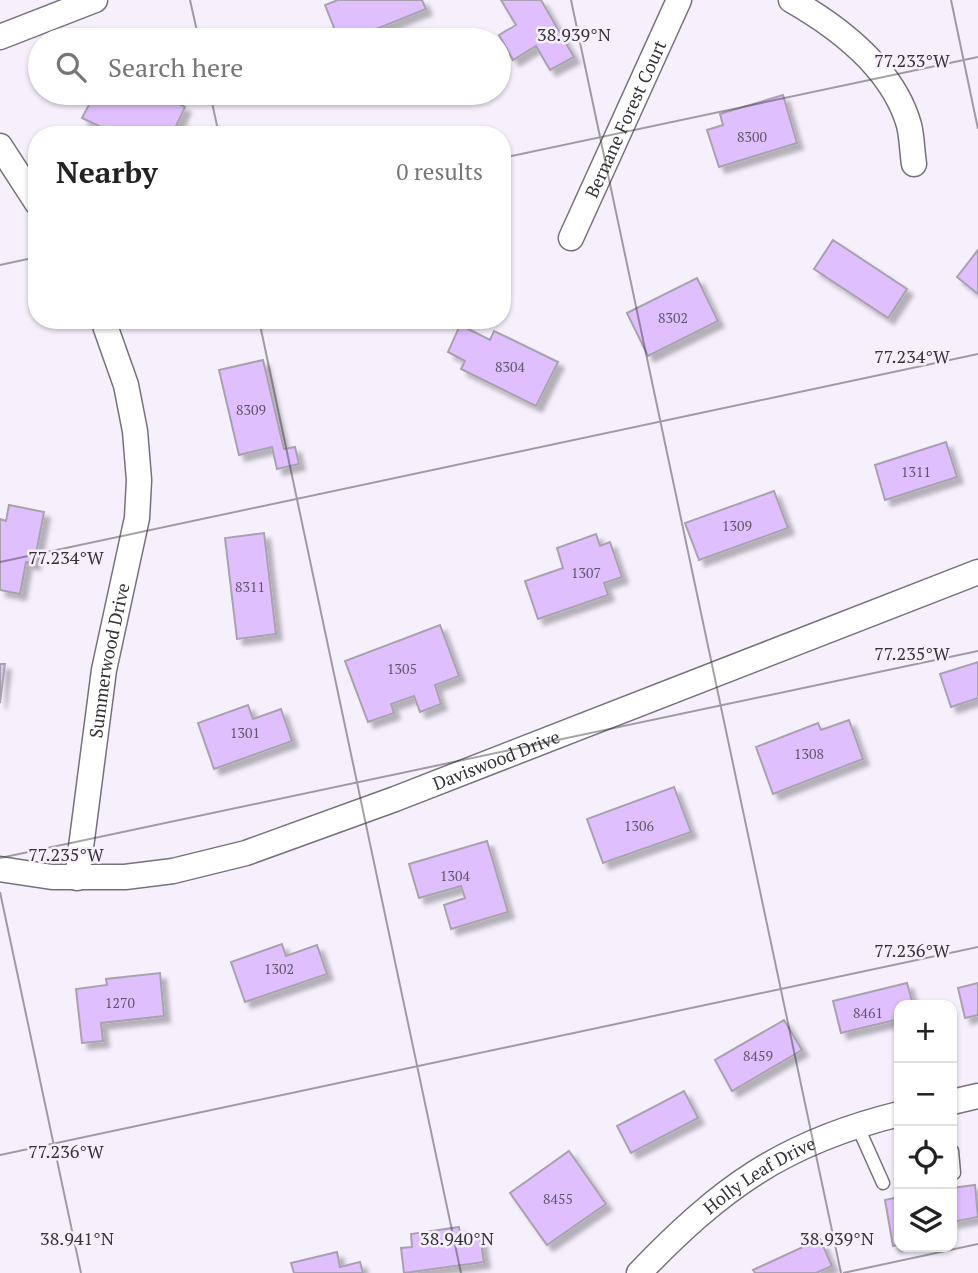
<!DOCTYPE html>
<html lang="en">
<head>
<meta charset="utf-8">
<style>
	body { margin:0; font-family:"PT Serif",serif; background:#f6f6f6; color:#222 }
	.controls { position:absolute; right:21px; bottom:21px; display:grid; overflow:hidden; border-radius:14px; box-shadow:0 2px 5px #0004 }
	.controls button { width:63px; height:63px; display:grid; place-items:center; padding:0; border:0; border-bottom:2px solid #e0e0e0; background:#fff; color:#222; font:35px sans-serif }
	.list { margin:0; padding:0; list-style:none }
	h2 { display:flex; justify-content:space-between; align-items:center; height:91px; margin:0; padding:0 28px; font-size:30px }
	h2 small { font-size:23px; font-weight:400; color:#767676 }
	.icon { flex:none; width:38px; height:38px; fill:none; stroke:currentColor; stroke-width:2; stroke-linecap:round; stroke-linejoin:round }
	.map { position:relative; flex:none; width:978px; height:1273px; overflow:hidden }
	.search { position:absolute; background:#fff; box-shadow:0 2px 5px #0004; left:28px; top:28px; width:483px; height:77px; display:flex; align-items:center; gap:18px; box-sizing:border-box; padding:0 24px; border-radius:38px; color:#767676; font-size:26px }
	.panel { position:absolute; background:#fff; box-shadow:0 2px 5px #0004; left:28px; top:126px; width:483px; height:203px; border-radius:28px }
	.map>svg:first-child { display:block }
	.building { fill:#e0bfff; stroke:#a8a2ae; stroke-width:2; filter:url(#shadow) }
	.lines { fill:none; stroke-linecap:round; stroke-linejoin:round }
	.service-casing { stroke:#76717c; stroke-width:15 }
	.minor-casing { stroke:#76717c; stroke-width:27 }
	.service { stroke:#fff; stroke-width:12 }
	.minor { stroke:#fff; stroke-width:24 }
	.ticks { fill:none; stroke:#353237; stroke-width:2; stroke-opacity:0.45 }
	.labels { text-anchor:middle; dominant-baseline:central; stroke-width:5; stroke-linejoin:round; paint-order:stroke }
	.number-label { font-size:14px; fill:#605569 }
	.street-label { font-size:18px; fill:#353237; stroke:#f6f0fd }
	.ticks-label { font-size:18px; text-anchor:middle; fill:#353237; stroke:#f6f0fd; stroke-width:5; stroke-linejoin:round; paint-order:stroke }
</style>
</head>
<body>
<div class="map">
<svg width="978" height="1273" viewBox="0 0 978 1273">
	<defs>
		<filter id="shadow"><feDropShadow dx="6" dy="6" stdDeviation="2" flood-color="#0004"/></filter>
	</defs>
	<rect width="100%" height="100%" fill="#f6f0fd"/>
	<!-- building -->
	<path class="building" d="M338,0H422L426,9L349,40H339L325,5Z
		M501,0H541L574,57L550,70L536,46L513,60L499,35L516,25Z
		M95,93L110,100L114,93H145L158,99L160,95L185,107L172,135H94L99,126L82,118Z
		M783,95L797,143L719,167L707,130L723,125L720,114Z
		M833,240L907,289L888,318L814,269Z
		M978,250V294L957,277Z
		M697,278L718,321L648,356L627,313Z
		M460,325L490,340L494,331L558,362L536,406L461,369L465,361L448,352Z
		M263,360L284,449L295,447L299,464L277,469L272,447L239,455L219,370Z
		M946,442L957,477L885,500L875,465Z
		M774,491L788,528L699,560L685,523Z
		M9,505L44,512L34,564L26,562L20,594L0,590V519L6,521Z
		M264,533L276,634L237,639L225,538Z
		M596,534L600,546L610,542L622,577L604,583L608,595L538,619L525,581L563,568L557,548Z
		M440,625L459,676L435,685L441,704L420,712L414,696L391,704L394,713L368,722L345,661Z
		M978,662V698L951,707L940,674Z
		M0,664H5L0,703Z
		M248,705L253,719L281,709L292,741L214,769L198,723Z
		M849,720L863,759L773,794L756,747L818,723L821,730Z
		M674,787L691,832L603,863L587,819Z
		M487,841L508,912L451,929L444,905L465,898L461,886L419,898L409,864Z
		M282,944L286,956L317,945L327,974L245,1002L231,962Z
		M160,973L164,1016L101,1023L103,1041L82,1043L76,989L107,985L106,979Z
		M907,983L913,1005H899V1019L841,1033L833,1001Z
		M978,983V1015L965,1018L958,988Z
		M784,1020L802,1050L732,1091L715,1060Z
		M684,1091L698,1118L631,1153L617,1126Z
		M569,1151L606,1204L547,1245L510,1193Z
		M975,1185L978,1217L952,1222V1188Z
		M899,1197V1245L893,1246L885,1200Z
		M459,1227L461,1239L480,1236L484,1262L404,1273L401,1248L412,1247L411,1234Z
		M820,1239L832,1266L816,1273H755L753,1270Z
		M337,1252L340,1267L360,1262L363,1273H294L291,1263Z"/>
	<g class="lines">
		<defs>
			<path id="service" d="M857,1125L883,1183
				M952,1151L954,1173"/>
			<g id="minor">
				<path d="M791,0C840,28 893,69 909,125C912,137 912,151 914,164"/>
				<path d="M0,37L95,0"/>
				<path d="M0,146L37,203"/>
				<path id="s1" d="M571,238L679,0"/>
				<path id="s2" d="M0,869L52,877H125L173,871L246,853L395,799L978,572"/>
				<path id="s3" d="M77,878L104,670L137,518L139,480L135,431L126,385L103,320"/>
				<path d="M952,1102L978,1096"/>
				<path id="s4" d="M639,1273C721,1188 782,1143 899,1114"/>
			</g>
		</defs>
		<!-- service casing -->
		<use href="#service" class="service-casing"/>
		<!-- minor casing -->
		<use href="#minor" class="minor-casing"/>
		<!-- service -->
		<use href="#service" class="service"/>
		<!-- minor -->
		<use href="#minor" class="minor"/>
	</g>
	<!-- ticks -->
	<path class="ticks" d="M190,0L199,40M571,0L841,1273M951,0L978,129M210,93L219,135M502,158L978,57M0,265L37,257M259,320L461,1273M0,562L978,354M0,858L978,651M0,892L81,1273M0,1155L978,947M843,1273L978,1244"/>
	<g class="labels">
		<!-- number labels -->
		<g class="number-label">
			<text x="752" y="136">8300</text>
			<text x="673" y="317">8302</text>
			<text x="510" y="366">8304</text>
			<text x="251" y="409">8309</text>
			<text x="916" y="471">1311</text>
			<text x="737" y="525">1309</text>
			<text x="586" y="572">1307</text>
			<text x="250" y="586">8311</text>
			<text x="402" y="668">1305</text>
			<text x="245" y="732">1301</text>
			<text x="809" y="753">1308</text>
			<text x="639" y="825">1306</text>
			<text x="455" y="875">1304</text>
			<text x="279" y="968">1302</text>
			<text x="120" y="1002">1270</text>
			<text x="868" y="1012">8461</text>
			<text x="758" y="1055">8459</text>
			<text x="558" y="1198">8455</text>
		</g>
		<!-- street labels -->
		<g class="street-label">
			<text stroke="none"><textPath href="#s1" startOffset="131">Bernane Forest Court</textPath></text>
			<text stroke="none"><textPath href="#s3" startOffset="220">Summerwood Drive</textPath></text>
			<text stroke="none"><textPath href="#s2" startOffset="516">Daviswood Drive</textPath></text>
			<text stroke="none"><textPath href="#s4" startOffset="156">Holly Leaf Drive</textPath></text>
		</g>
	</g>
	<g class="ticks-label">
		<text x="574" y="41">38.939°N</text>
		<text x="912" y="67">77.233°W</text>
		<text x="912" y="363">77.234°W</text>
		<text x="66" y="564">77.234°W</text>
		<text x="912" y="660">77.235°W</text>
		<text x="66" y="861">77.235°W</text>
		<text x="912" y="957">77.236°W</text>
		<text x="66" y="1158">77.236°W</text>
		<text x="77" y="1245">38.941°N</text>
		<text x="457" y="1245">38.940°N</text>
		<text x="837" y="1245">38.939°N</text>
	</g>
</svg>
<div class="controls">
<button>+</button>
<button>−</button>
<button><svg class="icon" aria-label="locate" viewBox="0 0 24 24"><circle cx="12" cy="12" r="6"/><path d="M12 2v4M12 18v4M2 12h4M18 12h4"/></svg></button>
<button><svg class="icon" aria-label="layers" viewBox="0 0 24 24"><path d="M12 4l9 5-9 5-9-5zM3 14l9 5 9-5"/></svg></button>
</div>
<div class="search"><svg class="icon" aria-label="search" viewBox="0 0 24 24"><circle cx="10" cy="10" r="6"/><path d="M15 15l6 6"/></svg>Search here</div>
<section class="panel">
<h2>Nearby<small>0 results</small></h2>
<ul class="list">
</ul>
</section>
</div>
</body>
</html>
